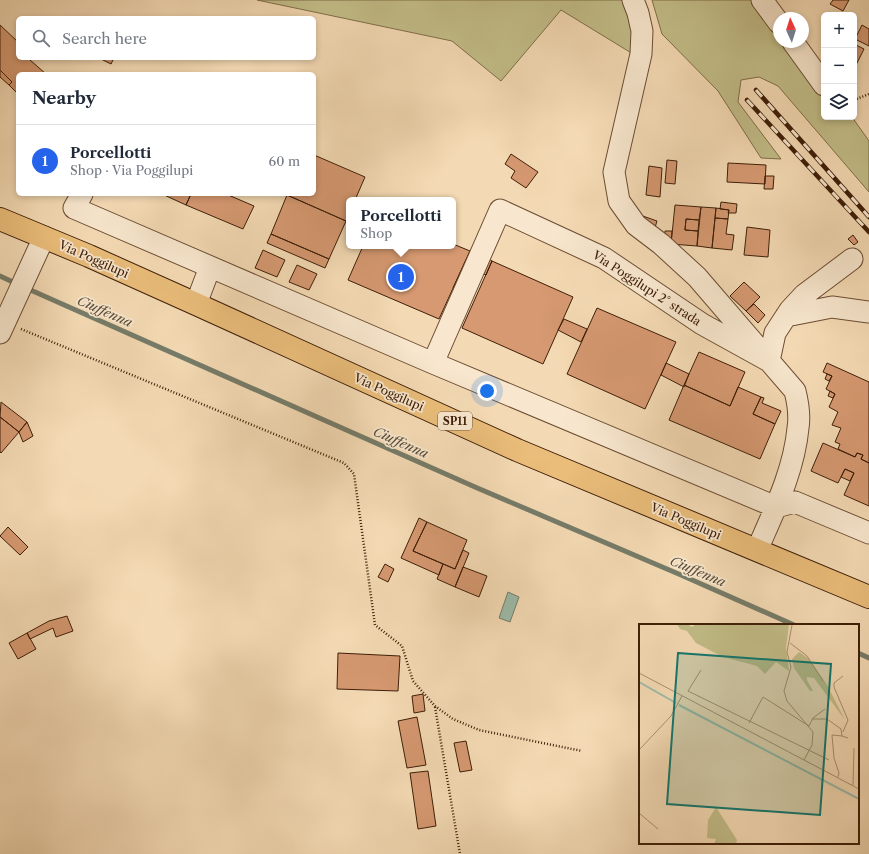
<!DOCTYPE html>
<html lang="en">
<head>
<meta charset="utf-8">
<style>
	body { margin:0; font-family:"Libre Caslon Text",serif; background:#f2f2f3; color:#1f2937 }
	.controls { position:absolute; right:12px; top:12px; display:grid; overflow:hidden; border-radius:6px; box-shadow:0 2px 6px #0003 }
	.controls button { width:36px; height:36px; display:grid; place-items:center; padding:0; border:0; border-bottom:1px solid #e0e1e3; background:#fff; color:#1f2937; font:20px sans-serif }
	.compass { position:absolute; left:773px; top:12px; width:36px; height:36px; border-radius:50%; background:#fff; box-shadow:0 2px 6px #0003; rotate:356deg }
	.you { position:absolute; left:487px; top:391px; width:14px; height:14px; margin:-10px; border:3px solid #fff; border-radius:50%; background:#1a73e8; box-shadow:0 0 0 6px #1a73e833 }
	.badge { display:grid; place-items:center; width:26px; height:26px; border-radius:50%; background:#2563eb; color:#fff; font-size:13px; font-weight:700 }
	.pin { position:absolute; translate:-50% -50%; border:2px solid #fff; box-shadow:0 1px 4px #0006 }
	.popup { position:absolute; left:346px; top:197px; width:110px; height:52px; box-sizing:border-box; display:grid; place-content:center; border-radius:6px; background:#fff; filter:drop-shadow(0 1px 3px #0005); font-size:13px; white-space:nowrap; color:#747a83 }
	.popup b { font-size:15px; color:#1f2937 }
	.popup::after { content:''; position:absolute; left:50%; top:100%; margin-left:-8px; border:8px solid transparent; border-top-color:#fff }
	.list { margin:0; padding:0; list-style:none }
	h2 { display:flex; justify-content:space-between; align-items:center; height:52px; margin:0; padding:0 16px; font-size:17px }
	h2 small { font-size:13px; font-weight:400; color:#747a83 }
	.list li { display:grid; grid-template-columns:26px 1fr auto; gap:12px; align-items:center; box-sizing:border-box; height:72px; padding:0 16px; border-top:1px solid #e0e1e3 }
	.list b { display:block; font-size:15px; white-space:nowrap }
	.list p { margin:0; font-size:13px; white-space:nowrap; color:#747a83 }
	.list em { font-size:13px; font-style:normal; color:#747a83 }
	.icon { flex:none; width:22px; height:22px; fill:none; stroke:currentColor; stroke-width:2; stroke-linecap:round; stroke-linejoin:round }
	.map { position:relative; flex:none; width:869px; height:854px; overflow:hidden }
	.search { position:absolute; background:#fff; box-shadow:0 2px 6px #0003; left:16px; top:16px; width:300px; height:44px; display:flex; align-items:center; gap:10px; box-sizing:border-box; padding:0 14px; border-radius:6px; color:#747a83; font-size:15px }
	.panel { position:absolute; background:#fff; box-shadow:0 2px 6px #0003; left:16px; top:72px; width:300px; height:124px; border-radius:6px }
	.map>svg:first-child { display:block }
	.green { fill:#c2bd88; stroke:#806e48 }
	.water { fill:#9cbbaa; stroke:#767c69 }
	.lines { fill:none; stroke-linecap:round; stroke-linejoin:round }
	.stream { stroke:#767c69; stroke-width:5 }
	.building { fill:#d69971; stroke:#3e1e08 }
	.minor-casing { stroke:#6c4d33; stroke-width:23 }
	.major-casing { stroke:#3e1e08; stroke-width:24 }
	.path { stroke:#3e1e08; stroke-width:2.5; stroke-dasharray:1 2; stroke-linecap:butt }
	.minor { stroke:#f8e7ce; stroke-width:21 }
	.major { stroke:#eabd7a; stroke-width:22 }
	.rail-casing { stroke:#3e1e08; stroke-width:4.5 }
	.rail { stroke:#f8e7ce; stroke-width:3; stroke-dasharray:9; stroke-linecap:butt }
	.labels { text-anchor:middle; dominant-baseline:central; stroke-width:3.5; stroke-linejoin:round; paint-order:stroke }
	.shield { fill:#f8e7ce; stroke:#765a43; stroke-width:1 }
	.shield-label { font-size:11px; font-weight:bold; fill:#3e1e08 }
	.street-label { font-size:12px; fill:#3e1e08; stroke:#f8e7ce }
	.water-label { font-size:13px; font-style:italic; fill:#5a4d39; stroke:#f8e7ce }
	.inset-river { fill:none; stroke:#9cbbaa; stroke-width:2 }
	.inset-road { fill:none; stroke:#ab8f6f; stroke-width:1 }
	.view { fill:#0f766e; fill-opacity:0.15; stroke:#0f766e; stroke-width:2 }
	.inset-edge { fill:none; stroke:#3e1e08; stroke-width:2 }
</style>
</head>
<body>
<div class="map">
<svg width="869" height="854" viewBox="0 0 869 854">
	<rect width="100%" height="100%" fill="#f4dab4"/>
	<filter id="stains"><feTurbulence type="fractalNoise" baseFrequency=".005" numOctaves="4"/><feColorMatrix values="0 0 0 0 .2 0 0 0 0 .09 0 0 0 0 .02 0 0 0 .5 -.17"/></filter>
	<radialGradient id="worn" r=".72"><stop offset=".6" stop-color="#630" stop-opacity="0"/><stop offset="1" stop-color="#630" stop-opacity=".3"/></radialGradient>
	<!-- green -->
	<path class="green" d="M257,0H622L634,31L633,54L561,10L501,81L452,41Z
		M652,0H756L779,34V42H784L824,94V117H852L869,141V192L778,86L759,77L741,80L738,102L781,159L761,158L718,91L662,34Z"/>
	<!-- water -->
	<path class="water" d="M508,592L519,597L510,622L499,618Z"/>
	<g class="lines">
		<!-- stream -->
		<path class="stream" d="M0,276L17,284
			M26,288L475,487L681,575L794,625
			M858,653L869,658"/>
	</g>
	<!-- building -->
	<path class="building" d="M833,0H849L843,11L830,4Z
		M0,25L18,42V58H32L30,60L46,74H18V94L9,85L12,82L0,70Z
		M862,25L869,29V46L855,39Z
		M854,44L864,49L854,69Z
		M99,58H114L111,64Z
		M0,70L12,82L9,85L0,77Z
		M511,154L538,172L526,188L511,178L515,171L505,164Z
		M314,155L365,177L355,200H349V213L346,221L287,195L288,194H314Z
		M667,160L677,161L675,184L665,183Z
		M728,163L766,165L765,184L727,182Z
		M649,166L662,168L660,197L646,195Z
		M765,176H774L773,189H764Z
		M162,194H191L186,205Z
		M191,194H226L254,206L243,229L186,205Z
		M287,195L346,221L329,259L271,234Z
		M721,202L737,204L736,213H728L729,210L720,209Z
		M675,205L701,207L699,220L686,219L685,230L698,231L697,246L671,244Z
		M701,207L716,208L712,248L697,246Z
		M716,208L729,210L728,219L715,218Z
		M640,215L657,221L653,234Z
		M715,218L728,219L726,234L734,235L732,250L712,248Z
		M686,219L699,220L698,231L685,230Z
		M747,227L770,230L768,257L744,255Z
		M665,231H672L671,244L664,242Z
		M271,234L329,259L325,268L267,243Z
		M853,235L858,242L854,245L848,239Z
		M453,244L470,251L439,319L348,280L363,246H453Z
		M263,250L285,260L277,277L255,268Z
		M470,251L473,253L456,290L453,288Z
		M488,258L492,261L486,275L481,273Z
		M492,261L573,297L543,364L462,328Z
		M297,265L317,274L309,290L289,282Z
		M744,282L760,297L746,311L730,296Z
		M754,304L765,315L758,323L746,311Z
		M597,308L676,342L645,409L567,374Z
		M564,319L587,329L581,342L558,330Z
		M699,352L745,372L730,406L684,385Z
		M666,363L689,374L684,387L661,375Z
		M827,363L869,382V463L861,459L863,455L857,453L855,457L838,449L840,444L835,442L841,428L832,425L838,412L829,407L835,394L826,389L832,376L823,372Z
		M827,374L832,376L829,381L825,379Z
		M684,385L730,406L738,387L761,397L753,414L775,424L760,459L669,420Z
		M830,391L835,394L833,398L828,396Z
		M761,397L764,398L762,403L781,411L775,424L753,414Z
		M1,402L27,422L19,432L0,417Z
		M0,417L19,432L1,453L0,452Z
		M27,422L33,436L23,442L19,432Z
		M823,443L855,457L857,453L863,455L861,459L869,463V506L844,495L854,473L845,469L838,483L811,471Z
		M845,469L854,473L850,481L841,477Z
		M419,518L427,522L413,551L443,564L439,575L401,558Z
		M427,522L467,540L455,569L413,551Z
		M8,527L28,547L20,555L0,536Z
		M463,550L469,553L455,587L437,579L443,564L455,569Z
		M385,564L394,569L388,582L378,577Z
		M463,567L487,576L479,597L455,587Z
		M67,616L73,631L56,637L53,628L30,639L27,633L49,621Z
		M27,633L36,649L18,659L9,643Z
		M338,653L400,656L398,691L337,689Z
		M423,694L425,711L414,713L412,696Z
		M417,717L426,765L407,768L398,721Z
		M466,741L472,770L460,772L454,743Z
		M428,771L436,826L418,829L410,773Z"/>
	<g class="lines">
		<defs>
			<path id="minor" d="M633,0L638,13L642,31L641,54L614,172L619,201L636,225L661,244L697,277L795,391C798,403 800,416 798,428C794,471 774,511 757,550
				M762,0L779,23
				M793,42L824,85
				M82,194L74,208L433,363L776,507L795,502L869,533
				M196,304L210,267
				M786,316L832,307L869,312
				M0,333L44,237
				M433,363L500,210L604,258L702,324L769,361L775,333L790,310L804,295L852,259"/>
			<path id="major" d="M0,219L89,256L196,304L517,450L869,597"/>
		</defs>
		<!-- minor casing -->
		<use href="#minor" class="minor-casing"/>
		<!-- major casing -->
		<use href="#major" class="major-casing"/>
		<!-- path -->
		<path class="path" d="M854,100L869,94
			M21,329L344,463L354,474L375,625L402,646L413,681L435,706L453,719L479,730L582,751
			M435,707L460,854"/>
		<!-- minor -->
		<use href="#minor" class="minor"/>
		<!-- major -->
		<use href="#major" class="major"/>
		<defs>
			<path id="rail" d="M756,90L869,217
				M747,100L869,232"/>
		</defs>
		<!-- rail casing -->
		<use href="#rail" class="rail-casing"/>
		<!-- rail -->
		<use href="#rail" class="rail"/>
	</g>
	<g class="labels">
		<!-- shield labels -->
		<rect class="shield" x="438" y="412" width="34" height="18" rx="3"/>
		<g class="shield-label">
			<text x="455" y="421">SP11</text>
		</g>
		<!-- street labels -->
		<g class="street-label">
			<text transform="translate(94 259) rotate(24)">Via Poggilupi</text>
			<text transform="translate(647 288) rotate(33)">Via Poggilupi 2° strada</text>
			<text transform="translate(389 392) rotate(24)">Via Poggilupi</text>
			<text transform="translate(686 521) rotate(23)">Via Poggilupi</text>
		</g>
		<!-- water labels -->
		<g class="water-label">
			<text transform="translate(105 311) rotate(24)">Ciuffenna</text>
			<text transform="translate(401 442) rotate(24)">Ciuffenna</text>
			<text transform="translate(698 571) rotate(23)">Ciuffenna</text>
		</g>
	</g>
	<!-- overview -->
	<g transform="translate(639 624)">
		<rect width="220" height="220" fill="#f4dab4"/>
		<path d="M38,0H48L53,3L57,0H150L147,24L150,47L137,38L126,50L118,42L84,33L57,19L48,7L41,5ZM160,28L170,35L187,59L206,96L175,54L168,53V56L174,67H171L155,44L153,35ZM77,183L98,216L97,220H75L77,215L68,214L69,196Z" fill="#c2bd88"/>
		<path class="inset-river" d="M0,58L37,79M40,81L220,175"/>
		<path class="inset-road" d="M153,1L148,28L152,43L145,67L148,77L174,108L173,121L165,136M151,19L168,32L184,57M62,46L49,67L190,136M0,49L220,165M204,52L195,59V63L209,96L204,108M173,95H188L202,105L203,112L209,114M110,99L124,73L170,102L174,94L186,85M0,126L32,92L43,72M199,153L200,149L195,134L193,111L203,112M214,161L215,124M0,189L19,205"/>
		<path class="view" d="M39,29L192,40L181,191L28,180Z"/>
		<rect width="220" height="220" class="inset-edge"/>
	</g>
	<rect width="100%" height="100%" filter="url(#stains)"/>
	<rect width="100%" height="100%" fill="url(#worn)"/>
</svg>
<div class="controls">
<button>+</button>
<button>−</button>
<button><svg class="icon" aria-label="layers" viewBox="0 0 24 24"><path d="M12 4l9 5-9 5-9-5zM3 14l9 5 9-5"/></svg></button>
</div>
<svg class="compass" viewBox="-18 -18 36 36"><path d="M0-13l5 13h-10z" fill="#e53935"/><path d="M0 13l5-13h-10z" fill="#747a83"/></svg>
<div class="you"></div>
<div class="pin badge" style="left:401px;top:277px">1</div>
<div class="popup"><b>Porcellotti</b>Shop</div>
<div class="search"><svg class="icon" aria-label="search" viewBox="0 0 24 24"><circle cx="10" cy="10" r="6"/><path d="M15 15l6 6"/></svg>Search here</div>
<section class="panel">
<h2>Nearby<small></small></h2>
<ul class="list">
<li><span class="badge">1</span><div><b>Porcellotti</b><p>Shop · Via Poggilupi</p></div><em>60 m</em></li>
</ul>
</section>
</div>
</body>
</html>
